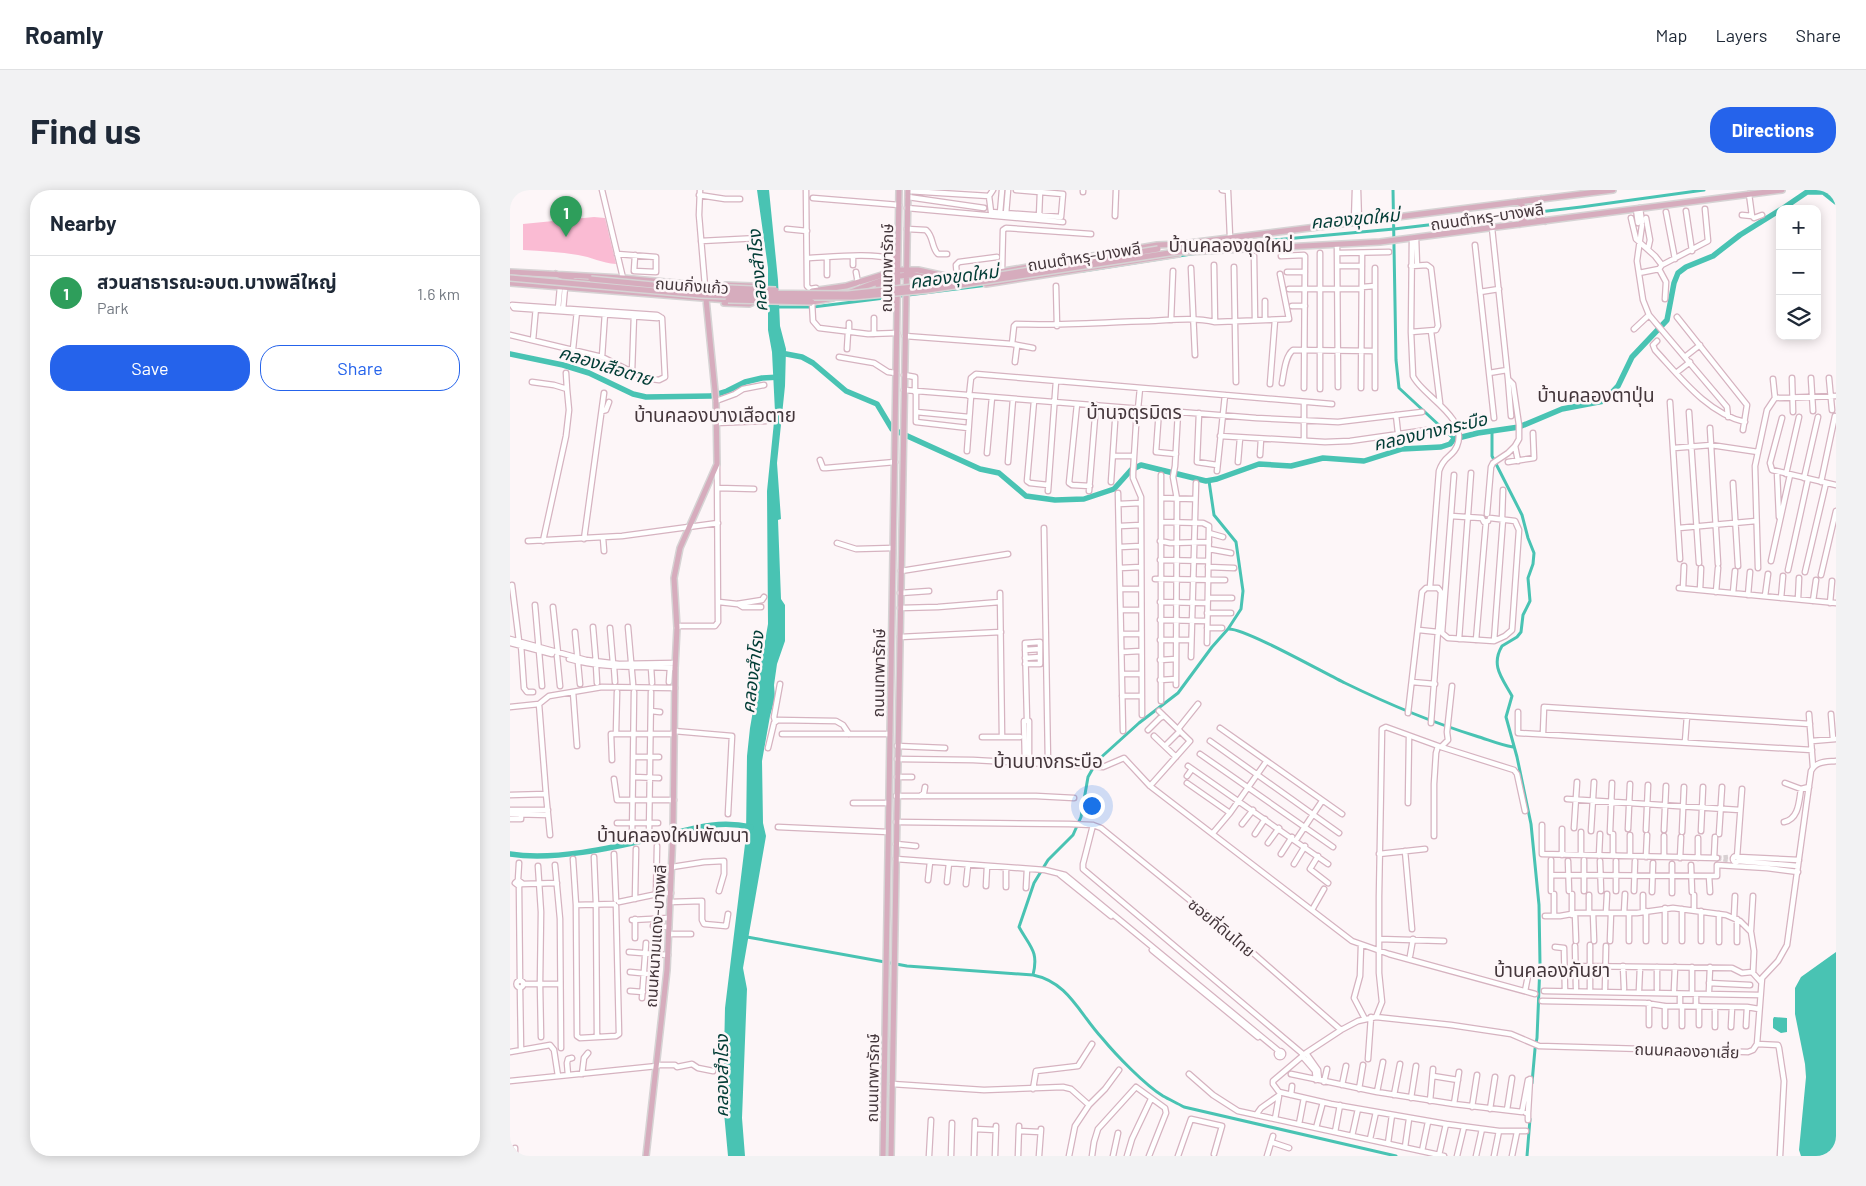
<!DOCTYPE html>
<html lang="en">
<head>
<meta charset="utf-8">
<style>
	body { margin:0; font-family:Barlow,"Noto Sans Thai",sans-serif; background:#f2f2f3; color:#1f2937 }
	.controls { position:absolute; right:15px; top:15px; display:grid; overflow:hidden; border-radius:10px; box-shadow:0 2px 12px #0003 }
	.controls button { width:45px; height:45px; display:grid; place-items:center; padding:0; border:0; border-bottom:1px solid #e0e1e3; background:#fff; color:#1f2937; font:25px sans-serif }
	.you { position:absolute; left:581px; top:615px; width:18px; height:18px; margin:-12px; border:4px solid #fff; border-radius:50%; background:#1a73e8; box-shadow:0 0 0 8px #1a73e833 }
	.badge { display:grid; place-items:center; width:32px; height:32px; border-radius:50%; background:#2563eb; color:#fff; font-size:16px; font-weight:700 }
	.pin { position:absolute; translate:-50% -41px; filter:drop-shadow(0 1px 2px #0008) }
	.pin::after { content:''; position:absolute; top:26px; width:18px; height:15px; background:inherit; clip-path:polygon(0 0,100% 0,50% 100%) }
	.list { margin:0; padding:0; list-style:none }
	h2 { display:flex; justify-content:space-between; align-items:center; height:65px; margin:0; padding:0 20px; font-size:21px }
	h2 small { font-size:16px; font-weight:400; color:#747a83 }
	.list li { display:grid; grid-template-columns:32px 1fr auto; gap:15px; align-items:center; box-sizing:border-box; height:75px; padding:0 20px; border-top:1px solid #e0e1e3 }
	.list b { display:block; font-size:19px; white-space:nowrap }
	.list p { margin:0; font-size:16px; white-space:nowrap; color:#747a83 }
	.list em { font-size:16px; font-style:normal; color:#747a83 }
	.actions { display:flex; gap:10px; padding:15px 20px }
	.actions a { flex:1; padding:11px 0; border:1px solid #2563eb; border-radius:20px; text-align:center; font-size:18px; color:#2563eb }
	.actions .main { background:#2563eb; color:#fff }
	.icon { flex:none; width:28px; height:28px; fill:none; stroke:currentColor; stroke-width:2; stroke-linecap:round; stroke-linejoin:round }
	.map { position:relative; flex:none; width:1326px; height:966px; overflow:hidden; border-radius:20px }
	header { display:flex; align-items:center; gap:30px; box-sizing:border-box; height:70px; padding:0 25px; background:#fff; border-bottom:1px solid #e0e1e3 }
	header strong { font-size:24px }
	nav { display:flex; gap:28px; margin-inline-start:auto; font-size:18px }
	.intro { display:flex; align-items:center; justify-content:space-between; box-sizing:border-box; height:120px; padding:0 30px }
	h1 { margin:0; font-size:35px }
	.button { padding:12px 22px; border-radius:20px; background:#2563eb; color:#fff; font-size:18px; font-weight:700 }
	main { display:flex; gap:30px; padding:0 30px }
	aside { flex:1; background:#fff; border-radius:20px; box-shadow:0 2px 12px #0003 }
	.map>svg:first-child { display:block }
	.green { fill:#fabbd3 }
	.water { fill:#49c3b3 }
	.lines { fill:none; stroke-linecap:round; stroke-linejoin:round }
	.canal { stroke:#49c3b3; stroke-width:3 }
	.river { stroke:#49c3b3; stroke-width:5.5 }
	.minor-tunnel { stroke:#d8d0d2; stroke-width:4.5; stroke-dasharray:4.5 2; stroke-linecap:butt }
	.minor-casing { stroke:#d6b3c0; stroke-width:7 }
	.major-casing { stroke:#d6d3d4; stroke-width:8 }
	.minor { stroke:#fff; stroke-width:4.5 }
	.major { stroke:#d6acbd; stroke-width:5 }
	.major-bridge-casing { stroke:#d6d3d4; stroke-width:8; stroke-linecap:butt }
	.major-bridge { stroke:#d6acbd; stroke-width:5 }
	.labels { text-anchor:middle; dominant-baseline:central; stroke-width:5; stroke-linejoin:round; paint-order:stroke }
	.street-label { font-size:16px; fill:#44363b; stroke:#fdf6f8 }
	.water-label { font-size:18px; font-style:italic; fill:#013c35; stroke:#fdf6f8 }
	.quarter-label { font-size:19px; fill:#44363b; stroke:#fdf6f8 }
</style>
</head>
<body>
<header>
<strong>Roamly</strong>
<nav><a>Map</a><a>Layers</a><a>Share</a></nav>
</header>
<div class="intro"><h1>Find us</h1><a class="button">Directions</a></div>
<main>
<aside>
<h2>Nearby<small></small></h2>
<ul class="list">
<li><span class="badge" style="background:#2e9e5b">1</span><div><b>สวนสาธารณะอบต.บางพลีใหญ่</b><p>Park</p></div><em>1.6 km</em></li>
</ul>
<div class="actions"><a class="main">Save</a><a>Share</a></div>
</aside>
<div class="map">
<svg width="1326" height="966" viewBox="0 0 1326 966">
	<rect width="100%" height="100%" fill="#fdf6f8"/>
	<!-- green -->
	<path class="green" d="M84,27L95,28L106,74C92,73 81,67 68,65C50,62 31,61 13,60V34Z"/>
	<!-- water -->
	<path class="water" d="M247,0H259L268,90L270,136L276,159L275,196L267,273L271,329L268,330L271,409L275,415V451L267,474L264,495L265,508L260,526L252,571L253,633L256,646L233,778L237,799L232,928L235,966H218L213,912L215,818L236,646L237,566L240,538L258,434L257,301L265,222L262,162L258,140V78Z
		M1326,762V966H1291L1289,960L1296,887L1295,874L1285,824V798L1291,787Z
		M1264,827L1277,828V842L1271,843L1263,838V829Z"/>
	<g class="lines">
		<!-- canal -->
		<path class="canal" d="M883,0L886,170L889,198L944,249
			M719,58L764,50L884,39L1071,17L1194,0
			M573,81L688,63
			M265,117H303L478,95
			M982,240V266L1012,325L1018,348L1024,363L1023,374L1018,388L1020,411L1013,425L1011,442L1007,447L992,456C980,476 993,489 1002,506L996,527L1007,567L1021,634L1029,715L1030,774L1027,848L1025,859L1022,893
			M699,291L704,325L726,352L733,401L731,419L718,439
			M237,747L397,776L523,785C558,792 569,823 592,848C606,865 635,895 653,906C660,910 667,913 674,917L886,966
			M523,785C529,761 520,757 509,737L524,693L538,670L563,645L571,627L578,587L587,571L629,533L668,503L702,457L718,439C733,437 816,484 835,493C878,514 921,532 966,546C979,550 990,555 1003,557
			M1017,966L1020,929"/>
		<!-- river -->
		<path class="river" d="M1311,0L1326,12
			M1272,19L1297,2H1312
			M271,163L292,167L303,173L336,201L367,214L382,239L470,279L489,283L516,306L545,310L574,309L604,299L621,280L631,275L696,291L707,289L749,274L781,276L813,268L854,271L892,259L931,257L940,254L944,249L968,243L1009,237L1052,219L1094,211L1108,196L1122,167L1157,130L1164,93L1168,83L1176,77L1203,66L1230,45L1270,20
			M0,164L53,175L79,183L123,204L136,207L201,206L217,201L235,192L252,188L270,187
			M0,664C43,671 102,658 144,648C179,640 205,629 241,637"/>
		<!-- minor-tunnel -->
		<path class="minor-tunnel" d="M1207,668L1218,670
			M1207,668L1218,667"/>
		<defs>
			<path id="minor" d="M92,0L113,88
				M190,0L189,25L195,96
				M296,0L297,96L300,99L306,98
				M483,0L479,6L481,22L551,27L553,4L506,0
				M712,0L718,1L720,47
				M848,0L849,32
				M398,1L479,6
				M573,2V0
				M1239,4L1242,26
				M189,5L215,9H230
				M398,7L474,18
				M303,8L389,15
				M397,18L553,32
				M1130,18L1132,32
				M1126,19L1128,33
				M1176,21L1182,61
				M1156,22L1165,69
				M490,23L492,0
				M496,24L498,0
				M1232,25L1242,26L1244,28L1252,25
				M605,26L606,0
				M529,27L530,2
				M1121,28L1126,49L1145,66L1152,75
				M1136,28L1140,50L1138,59
				M844,32L845,0
				M1132,35L1127,71L1133,110L1139,125L1217,217L1218,227
				M277,39L297,41
				M397,39L416,40C424,47 421,57 428,64H437
				M902,48L901,142L903,186C911,205 959,227 947,256C943,267 934,265 929,281L920,397
				M906,48L907,75
				M191,51L249,48
				M827,55L828,197
				M965,55L984,228
				M828,63L879,62
				M107,64L146,67V82L124,81L125,65
				M744,66L745,130
				M771,66L794,65L795,66L794,198
				M297,68C320,67 365,62 386,70
				M343,75V66
				M704,75L705,132
				M828,76H852
				M901,76L917,75L921,78L928,136L926,140L901,142
				M724,77L726,192
				M681,78L685,165
				M492,81L493,40L496,38L581,44
				M346,82L348,93
				M777,82H795
				M1129,83L1149,79
				M317,85V67
				M447,87L446,75L449,72L487,67
				M546,96L547,136
				M852,97L865,96
				M779,99H851
				M970,102L989,99
				M1155,109L1156,92L1149,79L1152,75L1198,51L1195,19
				M302,112L303,131L309,138L358,144L387,143
				M782,116H795
				M48,119L50,97
				M53,120L55,97
				M1167,127L1237,215L1233,240
				M661,130L663,81
				M755,130V111
				M1124,139L1139,125
				M921,141L930,213
				M339,142V133
				M364,144V128
				M0,145L92,167L134,188L149,190L155,187L152,128L147,125L2,115L4,118L147,128L150,127
				M395,146L502,154L504,136L506,134C551,136 595,132 640,131C661,130 684,127 705,132L779,129L770,84
				M23,150L26,117
				M1147,151L1143,155L1145,160C1170,187 1198,224 1235,232
				M502,154L523,158
				M63,159L67,121
				M337,159L338,142
				M1176,166L1190,155
				M92,167L95,123
				M329,167L364,173L378,182L386,183
				M505,172L507,156
				M122,182L124,125
				M56,183L57,199
				M979,183L997,180
				M1166,183L1180,172
				M394,185L405,187V202
				M1282,188L1283,222
				M1301,188L1303,221
				M1319,188L1322,220
				M998,189L1001,226
				M1263,189L1265,208
				M22,192L44,195L57,199L59,220L56,246L33,351
				M772,193C774,183 775,166 783,160L864,161
				M760,194L765,130
				M851,198L852,63
				M865,198V78
				M810,199V63
				M394,200L746,228L828,232L912,222
				M406,202V232L458,238
				M459,206L461,188L466,184L822,214
				M206,211L225,204L233,199L254,195
				M524,211L517,291L520,293L538,295
				M1160,212L1170,369
				M567,214L559,293L562,295L580,296
				M627,219L623,283V288L631,307L632,525
				M628,219L630,198
				M649,220L646,262L666,264
				M92,221L96,220L99,212
				M406,222L459,227
				M1179,222L1189,373
				M689,223L687,272L707,275
				M886,225L888,243
				M1272,228L1260,273L1262,280L1326,295
				M206,233L256,231
				M1200,238L1208,374
				M710,246L815,252L840,251L924,239
				M794,250V212
				M1005,256L1008,271
				M1164,258L1201,255L1248,262
				M457,261L461,206
				M477,263L482,207
				M750,265L751,249
				M603,266H624
				M310,270L313,278H316L385,272
				M498,272L503,209
				M728,272L730,248
				M998,272L1024,268L1023,243
				M707,281L715,205
				M1267,282L1269,327
				M1276,284L1289,227
				M944,285L932,443L938,448L984,451L995,446L1002,440L1009,340L1005,331L980,328
				M1294,288L1308,227
				M601,292L606,217
				M1311,292L1325,226
				M1223,293L1228,376
				M208,298L244,299
				M538,301L546,191
				M579,301L586,215
				M608,303L613,541
				M651,308L684,309
				M609,314L631,313
				M977,324L981,277L983,273L998,263L1005,256L1009,249V235L1003,194L998,189L982,38
				M941,326L972,328L974,332L978,331
				M992,329L993,300
				M651,332L693,333L699,336L697,453
				M610,336L631,335
				M534,338L538,573
				M1169,338L1246,331
				M699,343L713,347
				M93,348L94,361
				M74,349L94,203
				M18,351L112,346L208,333
				M650,351L660,353L699,352
				M327,353L346,359L383,358
				M610,357L631,356
				M699,359L721,363
				M650,370L698,371
				M1261,371L1280,285
				M698,377L724,378
				M610,378L631,377
				M1248,378L1245,276L1257,220L1265,208L1326,206
				M1278,380L1298,289
				M391,381L498,364
				M1295,382L1316,293
				M1311,385L1326,321
				M645,389L715,390
				M2,395L9,451
				M1169,398L1326,413
				M1173,398L1174,376
				M611,399H631
				M1190,400L1191,378
				M1206,402L1208,378
				M390,403L419,401
				M490,403L492,547
				M1223,403L1225,381
				M1238,405L1240,382
				M1255,406L1258,384
				M698,408H722
				M1271,408L1273,386
				M1288,409L1289,388
				M1303,411L1306,390
				M209,412L227,414L252,410L254,407
				M650,412L697,413
				M1320,413L1322,391
				M228,414L233,417H251
				M25,415L32,496
				M43,417L48,463
				M390,418L428,417L490,412
				M611,420H631
				M697,423H721
				M650,430L697,431
				M83,437L86,472
				M118,437L123,494
				M100,438L103,473
				M167,438L170,436H205L208,432L207,274
				M697,438H712
				M909,440L928,442
				M65,442L70,494
				M611,444H631
				M390,447L491,442
				M0,449L76,470L109,474L165,473
				M949,449L961,283
				M650,450H681
				M966,450L976,332
				M984,451L993,329
				M0,453L42,464
				M11,455L14,498L17,502H23
				M515,460L530,459
				M612,462L631,461
				M47,466L50,496
				M681,467L686,293
				M515,468L530,467
				M59,469C94,479 129,476 165,478
				M650,470L666,469
				M515,474H530V452L515,453L517,530
				M86,475L87,493
				M104,477L105,492
				M141,477L142,493
				M612,484H631
				M650,490L666,489
				M159,492L160,478
				M902,492L925,494
				M666,495L667,309L663,287L665,276L668,222
				M63,502L67,556
				M612,506H632
				M651,511V285
				M0,517L29,514L39,506L92,497L165,498
				M141,521L150,522
				M1008,522V543L1302,560
				M898,523L912,402L916,398H928L931,402L921,533
				M1299,524L1303,577
				M1321,524L1323,549
				M265,531L264,527L270,494
				M710,538L832,624
				M668,539L688,514
				M638,540L650,528L654,526
				M164,541L222,546L218,624
				M106,543L107,502
				M1033,543L1034,517L1300,534
				M272,544H380
				M644,546L666,567
				M472,547H510
				M700,551L829,643
				M1302,551L1326,549
				M1175,552L1177,526
				M387,556L435,558
				M655,556L670,541
				M931,557L938,550L937,542L942,496
				M258,558L264,533L268,530L326,531L333,535L339,544
				M690,564L823,657
				M123,567H149
				M387,569L463,570L593,577L614,568L640,596L842,751L879,764L1025,804
				M102,570L101,544H164
				M515,572L514,531L517,530L519,531V572
				M678,576L818,674
				M677,586L682,579
				M123,587L149,588
				M387,587H402
				M104,589L107,610H164
				M677,593L720,623
				M1275,593L1291,599
				M640,596L680,551L649,521
				M36,604L40,645
				M0,605L36,604L29,514
				M386,606H526L564,608
				M410,606L414,603L415,597
				M1057,609L1230,620
				M343,613H378
				M898,613L899,546
				M0,620H38
				M0,624L38,625
				M0,629H11V624
				M386,632L559,634L583,635L591,638L719,742L831,840
				M1274,632C1289,629 1289,611 1291,599L1299,597
				M107,633H148
				M732,634L743,620
				M583,635L573,674V679L794,865
				M1032,635V664L1207,668
				M268,637L378,642
				M1064,638L1067,592
				M1052,639V665
				M1118,639L1120,594
				M1136,640L1138,595
				M1154,640L1156,596
				M1081,641L1084,592
				M1191,641L1193,597
				M1100,642L1102,593
				M1172,642L1174,597
				M703,643L720,623L756,572
				M745,644L755,629
				M1209,644L1212,597
				M139,645L141,502
				M924,646V594L926,563L928,556
				M122,650L124,502
				M786,650L812,611
				M758,653L769,638
				M386,654L406,656
				M895,661L902,739
				M104,664L106,710
				M771,664L782,647
				M869,664L915,659
				M1071,665V642
				M808,666L800,679L818,693
				M1089,666L1090,644
				M1103,666V644
				M1120,666V645
				M1223 669a3 3 0 1 1 6 0a3 3 0 1 1-6 0Z
				M84,667L86,714L87,847
				M1136,667L1137,645
				M1154,667V646
				M1227,667L1232,599
				M1228,667L1289,670
				M1170,668L1171,647
				M1188,668V648
				M1204,668L1205,647
				M63,669L66,715L67,846L70,848L106,846L109,844L106,716
				M386,669L535,680L555,685L770,862
				M1074,670V701
				M1058,671L1059,701
				M1090,671L1091,701
				M1228,671L1288,676
				M784,674L795,656
				M45,675L50,729L51,858
				M1181,675L1182,702
				M28,676L31,722L30,794L31,847
				M162,677L194,672L214,671V684L209,701
				M549,684L601,726
				M1041,685L1207,686V675L1257,678L1288,682
				M1199,686L1200,702
				M8,690L12,693L9,696L5,693L8,690L9,673
				M418,690L420,672
				M437,692L439,673
				M12,694L47,693
				M456,694L458,675
				M9,696L10,791
				M476,696L477,676
				M496,697V678
				M516,698L517,679
				M1041,701V670
				M1106,701V671
				M1124,701L1125,671
				M1142,702L1143,673
				M1162,703V674
				M1062,704V725
				M146,705L147,656
				M125,709L126,659
				M109,712L152,703H161
				M160,712L192,711V730L194,734L216,736L218,724
				M66,715L104,714
				M1172,719V751
				M802,720L814,699
				M1184,720V705
				M1136,721V751
				M1133,722V705
				M1079,723V705
				M1083,723L1084,751
				M1096,723L1097,704
				M1114,723L1115,704
				M1065,724L1066,751
				M1035,726H1050L1067,723H1127L1163,718L1216,725L1230,731L1241,742L1244,761L1243,783
				M1044,726V704
				M1224,727L1225,706
				M125,729V748
				M1227,729V752
				M122,730L159,728
				M143,736L159,737
				M1241,740L1243,706
				M159,744H181
				M869,749L934,751
				M1100,751L1101,723
				M1119,751V723
				M1155,751V718
				M1191,751V721
				M1209,752V724
				M851,755L850,786L844,808L855,829
				M1065,756L1066,798
				M1045,757L1054,758L1055,801
				M642,760L748,847
				M119,762L158,765
				M900,766L903,749
				M1065,776L1222,778L1232,783L1242,782L1251,792
				M1113,776L1114,799
				M1147,777V799
				M120,782L141,784
				M6.5 794a3.5 3.5 0 1 1 7 0a3.5 3.5 0 1 1-7 0Z
				M1199,793L1240,795
				M13,794H50
				M10,798L11,860
				M1080,799V755
				M1095,799L1096,756
				M1129,800L1130,777
				M1164,800L1165,777
				M120,801L133,802
				M1015,801L1018,786
				M1034,801L1250,805
				M1182,801V777
				M1199,801L1200,777
				M1170,807V816
				M1186,807V816
				M132,808L136,753
				M1032,811L1135,813L1154,816L1237,817L1249,819
				M1139,813V835
				M866,827L872,812L869,783V707L872,539L876,537L931,557L1004,580L1007,584L1015,621
				M1189,835V816
				M1155,836V816
				M1172,836V816
				M1236,836L1237,817
				M1205,837V817
				M1221,837L1222,817
				M1247,854L1268,855L1269,858L1274,891L1270,966
				M767 864a3 3 0 1 1 6 0a3 3 0 1 1-6 0Z
				M0,862L40,855L44,860L48,886
				M796,863L808,880L809,890
				M792,866L805,881L806,890
				M858,869L861,827
				M147,875H165L167,877L182,874L188,878L203,881
				M72,884L74,868L78,863
				M679,884L703,905L728,921L934,966
				M781,884L867,902L944,914L1012,922L1018,890
				M58,885L57,873L58,869L62,868
				M923,886L948,890
				M0,891L147,876
				M814,892L817,879
				M382,894L474,900L553,897L561,899L579,915
				M832,895L836,876
				M523,899L526,881L568,876L582,854
				M849,899L853,875
				M867,902L873,872
				M781,905L782,896
				M884,905L890,874
				M901,908L906,876
				M920,911L923,879
				M944,914L949,882
				M962,917L967,885
				M980,919L985,887
				M997,920L1002,888
				M1016,923H1018V930
				M1018,923L1020,889
				M746,925L751,918L768,906
				M765,929L769,906
				M789,934L794,908
				M806,938L813,912
				M465,939L486,940
				M509,941L530,942
				M1016,941H989L936,934L821,914L769,902L763,894V891L796,863L831,840L848,831L866,827L941,835L1001,844L1029,856L1238,862L1243,860L1247,854L1252,788L1268,771L1277,755L1301,581C1306,571 1316,572 1326,571
				M825,942L830,915
				M842,946L848,919
				M860,949L866,922
				M761,952L779,958
				M878,953L882,925
				M895,957L899,929
				M5,958V966
				M912,961L918,932
				M929,965L936,934
				M419,966L421,930
				M441,966L442,933
				M464,966L465,931
				M485,966L486,936
				M508,966L509,936
				M529,966L531,939
				M559,966L565,936L579,915L595,899L609,880
				M582,966L584,952L588,939L626,897L655,918L656,923L639,966
				M603,966L608,943
				M617,966L622,949L641,909
				M668,966L681,929L712,936L704,964
				M757,966L763,946
				M947,966L954,937
				M966,966L972,939
				M984,966L989,941
				M1002,966L1007,942"/>
			<path id="major" d="M1031,9C1026,15 1025,20 1028,27L1035,31
				M1008,12C1014,16 1016,19 1016,27L1010,34
				M676,62L870,52L1272,0
				M0,82L113,88L219,98
				M377,82L384,73L386,67
				M46,84L64,91L193,102
				M0,93L218,110
				M476,94L668,64
				M216,95L243,96L249,100
				M368,95L380,99L387,113
				M302,101L336,96L388,80H408L440,87L465,86L647,55L671,54L1103,0
				M338,103C357,96 384,84 403,85C414,86 423,90 433,94
				M302,112L323,108
				M214,113L239,114L248,110
				M136,966L157,780L163,642L165,478L167,438L164,388L170,358L207,274L206,211L196,109
				M373,966L389,0
				M381,966L398,0"/>
		</defs>
		<!-- minor casing -->
		<use href="#minor" class="minor-casing"/>
		<!-- major casing -->
		<use href="#major" class="major-casing"/>
		<!-- minor -->
		<use href="#minor" class="minor"/>
		<!-- major -->
		<use href="#major" class="major"/>
		<defs>
			<path id="major-bridge" d="M0,88L191,105L247,107H343L418,100L659,63L680,61
				M81,89L226,103L338,104L441,93L648,59
				M219,98L266,100
				M218,110L302,112"/>
		</defs>
		<!-- major-bridge casing -->
		<use href="#major-bridge" class="major-bridge-casing"/>
		<!-- major-bridge -->
		<use href="#major-bridge" class="major-bridge"/>
	</g>
	<g class="labels">
		<!-- street labels -->
		<g class="street-label">
			<text transform="translate(977 26) rotate(-8)">ถนนตำหรุ-บางพลี</text>
			<text transform="translate(574 66) rotate(-9)">ถนนตำหรุ-บางพลี</text>
			<text transform="translate(376 78) rotate(-89)">ถนนเทพารักษ์</text>
			<text transform="translate(182 95) rotate(4)">ถนนกิ่งแก้ว</text>
			<text transform="translate(368 483) rotate(-89)">ถนนเทพารักษ์</text>
			<text transform="translate(712 737) rotate(40)">ซอยที่ดินไทย</text>
			<text transform="translate(145 746) rotate(-86)">ถนนหนามแดง-บางพลี</text>
			<text transform="translate(1177 860) rotate(2)">ถนนคลองอาเสี่ย</text>
			<text transform="translate(362 888) rotate(-89)">ถนนเทพารักษ์</text>
		</g>
		<!-- water labels -->
		<g class="water-label">
			<text transform="translate(845 28) rotate(-5)">คลองขุดใหม่</text>
			<text transform="translate(247 81) rotate(-95)">คลองสำโรง</text>
			<text transform="translate(444 86) rotate(-7)">คลองขุดใหม่</text>
			<text transform="translate(96 175) rotate(17)">คลองเสือตาย</text>
			<text transform="translate(920 241) rotate(-13)">คลองบางกระบือ</text>
			<text transform="translate(242 482) rotate(-83)">คลองสำโรง</text>
			<text transform="translate(211 886) rotate(-90)">คลองสำโรง</text>
		</g>
		<!-- quarter labels -->
		<g class="quarter-label">
			<text x="721" y="54">บ้านคลองขุดใหม่</text>
			<text x="1086" y="204">บ้านคลองตาปุ่น</text>
			<text x="624" y="221">บ้านจตุรมิตร</text>
			<text x="205" y="224">บ้านคลองบางเสือตาย</text>
			<text x="538" y="570">บ้านบางกระบือ</text>
			<text x="163" y="644">บ้านคลองใหม่พัฒนา</text>
			<text x="1042" y="779">บ้านคลองกันยา</text>
		</g>
	</g>
</svg>
<div class="controls">
<button>+</button>
<button>−</button>
<button><svg class="icon" aria-label="layers" viewBox="0 0 24 24"><path d="M12 4l9 5-9 5-9-5zM3 14l9 5 9-5"/></svg></button>
</div>
<div class="you"></div>
<div class="pin badge" style="left:56px;top:47px;background:#2e9e5b">1</div>
</div>
</main>
</body>
</html>
